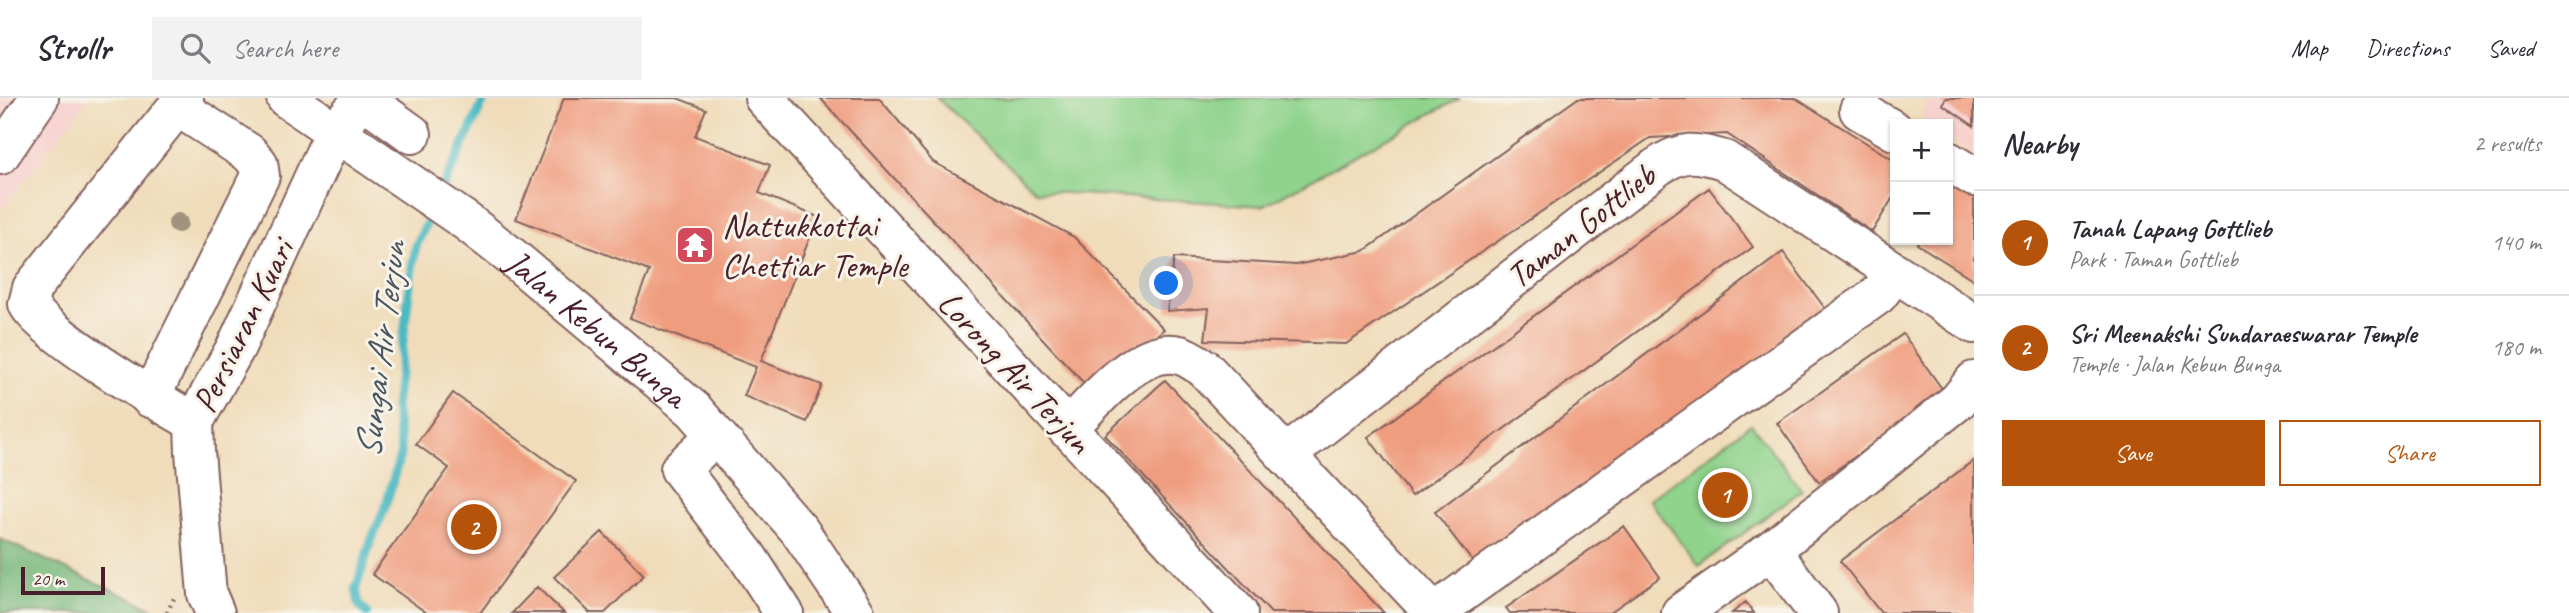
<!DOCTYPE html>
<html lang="en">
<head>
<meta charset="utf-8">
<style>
	body { margin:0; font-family:Caveat,sans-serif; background:#f2f2f3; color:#2b2b33 }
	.controls { position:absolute; right:21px; top:21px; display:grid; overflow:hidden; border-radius:0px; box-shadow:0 2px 5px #0004 }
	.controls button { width:63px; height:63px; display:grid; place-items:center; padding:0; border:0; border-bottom:2px solid #e1e1e2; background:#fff; color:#2b2b33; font:35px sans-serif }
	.scale { position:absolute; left:21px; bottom:18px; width:84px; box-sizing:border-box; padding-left:7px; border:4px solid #4a1f2b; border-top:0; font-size:19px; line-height:24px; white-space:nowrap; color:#4a1f2b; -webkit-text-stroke:5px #f7f3e8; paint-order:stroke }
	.you { position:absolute; left:1167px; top:186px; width:24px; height:24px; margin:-18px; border:5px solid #fff; border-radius:50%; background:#1a73e8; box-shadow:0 0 0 10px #1a73e833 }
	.badge { display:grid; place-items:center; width:46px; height:46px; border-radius:50%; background:#b45309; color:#fff; font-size:23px; font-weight:700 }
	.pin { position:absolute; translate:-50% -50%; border:4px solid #fff; box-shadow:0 2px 7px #0006 }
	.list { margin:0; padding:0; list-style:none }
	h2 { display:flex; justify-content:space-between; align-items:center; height:91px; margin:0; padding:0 28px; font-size:30px }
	h2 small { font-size:23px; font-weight:400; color:#7c7c81 }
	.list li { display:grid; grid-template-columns:46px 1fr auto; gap:21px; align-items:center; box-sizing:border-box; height:105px; padding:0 28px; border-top:2px solid #e1e1e2 }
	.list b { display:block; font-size:26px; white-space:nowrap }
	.list p { margin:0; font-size:23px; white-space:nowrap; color:#7c7c81 }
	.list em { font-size:23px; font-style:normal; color:#7c7c81 }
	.actions { display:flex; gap:14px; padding:21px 28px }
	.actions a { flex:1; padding:16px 0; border:2px solid #b45309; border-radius:0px; text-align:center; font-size:24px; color:#b45309 }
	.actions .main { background:#b45309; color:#fff }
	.icon { flex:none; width:38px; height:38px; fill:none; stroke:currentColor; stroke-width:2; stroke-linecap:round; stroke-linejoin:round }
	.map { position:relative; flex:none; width:1974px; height:515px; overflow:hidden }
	header { display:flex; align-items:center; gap:42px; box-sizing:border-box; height:98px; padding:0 35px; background:#fff; border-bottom:2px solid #e1e1e2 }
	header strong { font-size:33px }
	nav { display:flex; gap:38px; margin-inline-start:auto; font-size:24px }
	.search { width:490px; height:63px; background:#f2f2f3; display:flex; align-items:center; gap:18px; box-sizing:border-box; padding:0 24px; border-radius:0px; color:#7c7c81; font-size:26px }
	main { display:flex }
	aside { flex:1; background:#fff }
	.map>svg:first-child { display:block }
	.built { fill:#f7d0cd }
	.green { fill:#8fd38c; stroke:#6c795c; stroke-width:2 }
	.forest { fill:#73b578; stroke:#5e6a52; stroke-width:2 }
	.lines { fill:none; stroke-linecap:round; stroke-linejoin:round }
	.stream { stroke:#4bbac3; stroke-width:9 }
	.building { fill:#f09d7f }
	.minor-casing { stroke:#84615d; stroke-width:42 }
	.path { stroke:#84615d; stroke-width:4.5; stroke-dasharray:2 5; stroke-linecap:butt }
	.minor { stroke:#fff; stroke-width:38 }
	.tree { fill:#a0927b }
	.labels { text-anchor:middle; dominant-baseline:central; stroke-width:6; stroke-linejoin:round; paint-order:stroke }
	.poi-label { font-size:35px; fill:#4a1f2b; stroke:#f7f3e8; text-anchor:start }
	.street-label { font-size:35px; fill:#4a1f2b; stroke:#f7f3e8 }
	.water-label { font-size:37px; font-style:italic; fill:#4a5560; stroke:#f7f3e8 }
</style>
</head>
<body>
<header>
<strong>Strollr</strong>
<div class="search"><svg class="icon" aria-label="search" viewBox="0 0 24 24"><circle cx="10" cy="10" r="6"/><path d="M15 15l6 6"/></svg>Search here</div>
<nav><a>Map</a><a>Directions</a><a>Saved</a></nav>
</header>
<main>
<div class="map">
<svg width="1974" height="515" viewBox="0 0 1974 515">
	<rect width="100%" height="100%" fill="#f7f3e8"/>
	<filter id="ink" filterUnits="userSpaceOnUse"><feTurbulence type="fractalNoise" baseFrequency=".0143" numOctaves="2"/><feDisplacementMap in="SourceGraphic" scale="14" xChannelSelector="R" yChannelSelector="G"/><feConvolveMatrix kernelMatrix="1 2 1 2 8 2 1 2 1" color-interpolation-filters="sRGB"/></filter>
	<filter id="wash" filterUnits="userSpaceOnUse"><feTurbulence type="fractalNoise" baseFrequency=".00686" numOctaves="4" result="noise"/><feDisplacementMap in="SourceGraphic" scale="28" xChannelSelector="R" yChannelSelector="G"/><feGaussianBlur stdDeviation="1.57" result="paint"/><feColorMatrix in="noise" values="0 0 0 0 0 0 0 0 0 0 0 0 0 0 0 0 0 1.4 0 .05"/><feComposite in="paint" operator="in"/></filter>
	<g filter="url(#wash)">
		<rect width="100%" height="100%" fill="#f0dcba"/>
		<!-- built -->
		<path class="built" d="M0,0H89L0,114Z
			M1926,0H1974V57L1948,39V26H1929L1922,22Z"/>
		<!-- green -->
		<path class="green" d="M937,0H1460L1263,108L1035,93Z
			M1751,326L1802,392L1699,468L1649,402Z"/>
		<!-- forest -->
		<path class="forest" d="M0,441L163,515H0Z"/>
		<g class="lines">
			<!-- stream -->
			<path class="stream" d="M441,94L485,0
				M367,515L359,507L356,490L371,443L385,410L401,354L395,309L412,170L416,148L432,113"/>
		</g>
		<g id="blocks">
			<!-- building -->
			<path class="building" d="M564,0H677L706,11L695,38L770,67L759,95L818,119L761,263L822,287L807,324L744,298L756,269L630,220L649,173L516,121Z
				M820,0H879L933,64L1074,139L1164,231L1092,294Z
				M1578,0H1795L1895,63V96L1872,134L1727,36L1650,40L1346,246L1205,242L1209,210L1167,213L1174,160L1296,167L1364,153Z
				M1946,0H1974V28L1942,6Z
				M1954,87L1974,99V182L1917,146L1919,142H1948V96Z
				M1709,90L1753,149L1412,398L1368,339Z
				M1783,154L1827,213L1479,472L1435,414Z
				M1903,236L1945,295L1819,384L1777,325Z
				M1165,282L1384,515H1271L1105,337Z
				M453,295L576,383L480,515H427L372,476L449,370L416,346Z
				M1974,362V515H1881L1840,463Z
				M1624,428L1660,479L1609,515H1510L1506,510Z
				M602,434L644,477L605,515H590L554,479Z
				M537,489L564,515H512Z
				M1746,504L1754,515H1732Z"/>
		</g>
	</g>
	<g filter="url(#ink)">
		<use href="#blocks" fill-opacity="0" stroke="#84615d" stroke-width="2"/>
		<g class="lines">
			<defs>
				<g id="minor">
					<path d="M184,0L32,190L28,206C41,234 162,306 194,324"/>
					<path id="s1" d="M286,0L467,124L512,159L694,312L799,432L855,515"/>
					<path d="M362,0L412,36"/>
					<path d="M764,0L1238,515"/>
					<path d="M1859,12L1895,33"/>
					<path d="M0,57L39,0"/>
					<path d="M1948,63L1974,79"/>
					<path d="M150,300L260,78L258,65L249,55L178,9"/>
					<path d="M1067,331C1094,305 1139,246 1180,257C1188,259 1197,266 1204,270L1434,515"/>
					<path d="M715,338L680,371L747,458L784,515"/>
					<path d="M1287,356L1657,69C1682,52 1695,53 1724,62L1974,226"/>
					<path d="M1771,452L1818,515"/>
					<path d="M215,515L207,496L195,354L194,324L236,249L335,33L363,1"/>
					<path d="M1434,515L1878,197L1895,175"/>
					<path d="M1681,515L1771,452L1958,303L1974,283"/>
				</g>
			</defs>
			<!-- minor casing -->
			<use href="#minor" class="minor-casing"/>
			<!-- path -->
			<path class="path" d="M167,515L174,500"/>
			<!-- minor -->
			<use href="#minor" class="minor"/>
		</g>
		<!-- trees -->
		<circle class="tree" cx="178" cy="125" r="10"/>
	</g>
	<!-- icons -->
	<defs>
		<symbol id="temple-square" viewBox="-11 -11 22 22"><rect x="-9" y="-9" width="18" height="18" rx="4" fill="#d1495b" stroke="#f7f3e8"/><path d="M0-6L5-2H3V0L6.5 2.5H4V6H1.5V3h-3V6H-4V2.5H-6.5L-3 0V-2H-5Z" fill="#fff"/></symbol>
	</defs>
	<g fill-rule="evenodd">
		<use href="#temple-square" x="673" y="125" width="44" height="44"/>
	</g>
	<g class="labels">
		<!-- poi labels -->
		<g class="poi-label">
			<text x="722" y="127">Nattukkottai<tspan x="722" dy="40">Chettiar Temple</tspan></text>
		</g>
		<!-- street labels -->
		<g class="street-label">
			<text transform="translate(1581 128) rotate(-38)">Taman Gottlieb</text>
			<text transform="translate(243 228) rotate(-64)">Persiaran Kuari</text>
			<text stroke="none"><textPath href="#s1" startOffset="387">Jalan Kebun Bunga</textPath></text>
			<text transform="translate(1015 274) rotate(47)">Lorong Air Terjun</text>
		</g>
		<!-- water labels -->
		<g class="water-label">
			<text transform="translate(380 252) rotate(-83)">Sungai Air Terjun</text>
		</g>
	</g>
</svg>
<div class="controls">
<button>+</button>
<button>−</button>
</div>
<div class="scale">20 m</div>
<div class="you"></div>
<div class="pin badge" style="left:1725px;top:397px">1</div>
<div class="pin badge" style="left:474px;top:429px">2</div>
</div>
<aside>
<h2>Nearby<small>2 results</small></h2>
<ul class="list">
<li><span class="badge">1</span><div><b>Tanah Lapang Gottlieb</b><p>Park · Taman Gottlieb</p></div><em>140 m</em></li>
<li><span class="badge">2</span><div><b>Sri Meenakshi Sundaraeswarar Temple</b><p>Temple · Jalan Kebun Bunga</p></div><em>180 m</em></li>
</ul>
<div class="actions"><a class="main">Save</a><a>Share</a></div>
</aside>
</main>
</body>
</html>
